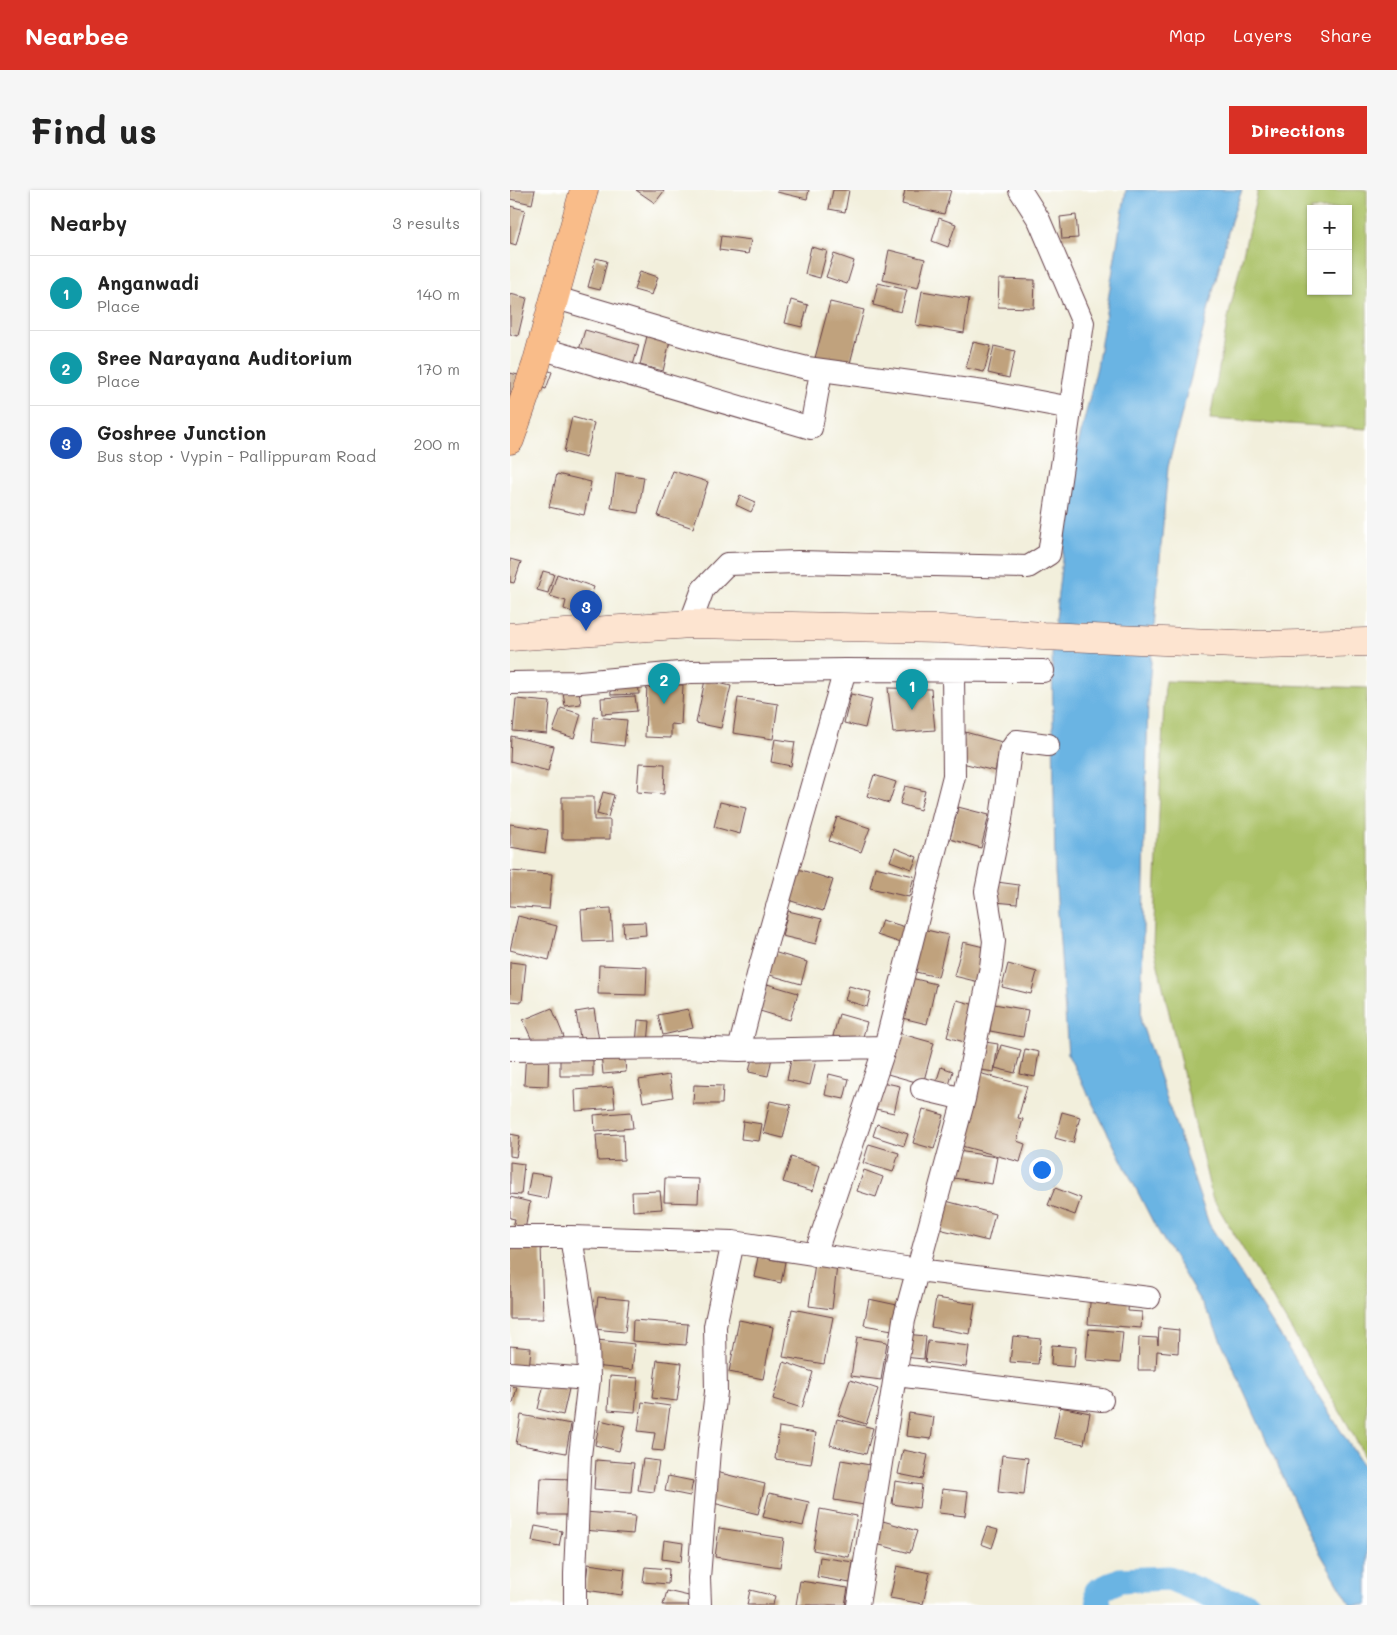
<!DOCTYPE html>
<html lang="en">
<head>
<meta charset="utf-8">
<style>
	body { margin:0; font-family:Mali,sans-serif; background:#f6f6f6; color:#222 }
	.controls { position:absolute; right:15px; top:15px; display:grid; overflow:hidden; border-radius:0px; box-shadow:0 1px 4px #0004 }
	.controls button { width:45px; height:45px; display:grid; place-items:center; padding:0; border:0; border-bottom:1px solid #e0e0e0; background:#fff; color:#222; font:25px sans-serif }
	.you { position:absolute; left:531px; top:979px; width:18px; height:18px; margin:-12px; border:4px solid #fff; border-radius:50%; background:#1a73e8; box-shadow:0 0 0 8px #1a73e833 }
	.badge { display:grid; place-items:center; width:32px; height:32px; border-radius:50%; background:#d93025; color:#fff; font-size:16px; font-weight:700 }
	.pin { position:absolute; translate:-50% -41px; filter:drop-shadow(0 1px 2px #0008) }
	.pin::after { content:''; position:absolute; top:26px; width:18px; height:15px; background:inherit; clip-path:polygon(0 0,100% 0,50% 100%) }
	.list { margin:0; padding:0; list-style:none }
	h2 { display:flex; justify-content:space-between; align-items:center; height:65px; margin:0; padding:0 20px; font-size:21px }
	h2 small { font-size:16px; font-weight:400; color:#767676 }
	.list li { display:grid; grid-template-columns:32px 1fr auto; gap:15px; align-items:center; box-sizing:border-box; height:75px; padding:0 20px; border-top:1px solid #e0e0e0 }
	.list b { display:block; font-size:19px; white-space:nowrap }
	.list p { margin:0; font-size:16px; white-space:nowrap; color:#767676 }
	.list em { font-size:16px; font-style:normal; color:#767676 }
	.map { position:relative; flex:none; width:857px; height:1415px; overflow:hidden; border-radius:0px }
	header { display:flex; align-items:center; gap:30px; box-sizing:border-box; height:70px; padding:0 25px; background:#d93025; color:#fff }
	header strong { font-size:24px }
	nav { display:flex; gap:28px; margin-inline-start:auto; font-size:18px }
	.intro { display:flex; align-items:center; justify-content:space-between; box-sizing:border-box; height:120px; padding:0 30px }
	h1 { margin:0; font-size:35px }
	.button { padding:12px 22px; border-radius:0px; background:#d93025; color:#fff; font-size:18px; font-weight:700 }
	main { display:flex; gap:30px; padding:0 30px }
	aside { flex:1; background:#fff; border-radius:0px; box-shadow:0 1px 4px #0004 }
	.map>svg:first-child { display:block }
	.green { fill:#aac166; stroke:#7a7048; fill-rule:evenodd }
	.water { fill:#6bb4e3; stroke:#5a6a87 }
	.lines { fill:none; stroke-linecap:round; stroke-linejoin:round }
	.canal { stroke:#6bb4e3; stroke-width:25 }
	.building { fill:#c0a27d }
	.street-casing { stroke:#633e46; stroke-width:24 }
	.secondary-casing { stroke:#633e46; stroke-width:29 }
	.primary-casing { stroke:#633e46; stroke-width:29 }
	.street { stroke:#fff; stroke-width:22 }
	.secondary { stroke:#fde4d0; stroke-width:28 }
	.primary { stroke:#f9bc89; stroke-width:28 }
</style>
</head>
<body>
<header>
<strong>Nearbee</strong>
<nav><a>Map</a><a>Layers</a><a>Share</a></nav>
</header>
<div class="intro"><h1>Find us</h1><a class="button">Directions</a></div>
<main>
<aside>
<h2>Nearby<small>3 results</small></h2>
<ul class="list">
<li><span class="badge" style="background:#0f9aa8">1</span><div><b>Anganwadi</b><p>Place</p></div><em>140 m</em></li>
<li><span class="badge" style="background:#0f9aa8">2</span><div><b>Sree Narayana Auditorium</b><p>Place</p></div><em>170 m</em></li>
<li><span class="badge" style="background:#1a4fb4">3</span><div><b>Goshree Junction</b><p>Bus stop · Vypin - Pallippuram Road</p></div><em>200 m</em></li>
</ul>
</aside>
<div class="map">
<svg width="857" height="1415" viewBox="0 0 857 1415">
	<rect width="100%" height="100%" fill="#fff"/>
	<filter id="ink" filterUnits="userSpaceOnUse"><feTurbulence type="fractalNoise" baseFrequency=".02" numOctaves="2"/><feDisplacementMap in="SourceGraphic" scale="10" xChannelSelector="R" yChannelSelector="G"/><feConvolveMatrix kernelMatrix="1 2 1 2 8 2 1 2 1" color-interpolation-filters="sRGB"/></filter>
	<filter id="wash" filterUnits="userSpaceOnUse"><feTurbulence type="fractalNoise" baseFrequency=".0096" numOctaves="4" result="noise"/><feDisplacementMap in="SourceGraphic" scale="20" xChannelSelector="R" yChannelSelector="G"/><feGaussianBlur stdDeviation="1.12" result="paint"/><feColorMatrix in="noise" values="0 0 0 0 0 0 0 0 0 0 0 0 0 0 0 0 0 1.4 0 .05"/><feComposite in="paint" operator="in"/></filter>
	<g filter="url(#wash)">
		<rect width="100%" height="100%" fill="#f2efdc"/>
		<!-- green -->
		<path class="green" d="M748,0H857V239L700,229L718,128ZM801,19H838V101H801Z
			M655,491L857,498V1271L838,1235L702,1007L643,754Z"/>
		<!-- water -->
		<path class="water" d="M616,0H732L721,31L658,277L638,507L631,832L699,1034L857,1282V1415H841L800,1346L702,1131L644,1034L558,865L545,682L542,456L562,280L587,177Z"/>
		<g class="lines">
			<!-- canal -->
			<path class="canal" d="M589,1415L587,1401L610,1390L659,1388L709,1409L738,1415"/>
		</g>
		<g id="blocks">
			<!-- building -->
			<path class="building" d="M0,0H25L22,14L0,9Z
				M126,0H153L154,1L145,13Z
				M268,0H299L297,9L267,2Z
				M323,0H339L335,22L319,19Z
				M395,0H441L434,24L392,14Z
				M0,16L15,20L6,55L0,53Z
				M566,25L568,48L552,49L550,27Z
				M429,28L446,34L438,57L422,51Z
				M211,46L241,50L238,64L209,60Z
				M301,57L317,61L310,88L295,84Z
				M379,60L415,69L408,98L373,90Z
				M324,64L344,71L337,94L316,87Z
				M86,68L97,71L90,100L78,97Z
				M130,81L148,87L142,105L124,100Z
				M489,89L525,90L524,118L488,117Z
				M368,93L397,100L391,122L363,115Z
				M412,101L459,109L454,143L406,135Z
				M0,104L17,108L8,146L0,144Z
				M281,110L298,115L292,137L275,133Z
				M320,112L354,120L339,177L305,168Z
				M75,140L129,155L123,175L69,160Z
				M137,146L160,151L153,181L130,175Z
				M463,152L481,156L474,182L456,178Z
				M484,156L505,161L499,188L478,183Z
				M31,178L42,182L36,199L24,195Z
				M0,183L8,185L1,216H0Z
				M62,227L84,233L76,268L54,262Z
				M163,281L198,292L183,338L148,326Z
				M106,283L134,287L128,323L101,318Z
				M47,284L81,292L74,325L39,317Z
				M230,305L246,312L241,322L226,315Z
				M0,369L11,372L4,393L0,392Z
				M33,381L44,384L38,403L27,400Z
				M47,384L84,397L74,426L54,419L56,411L40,406Z
				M128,488L129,504L101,505L100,490Z
				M195,490L221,496L211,538L186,533Z
				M137,493L173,495L171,535L161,534V548L135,547Z
				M378,498L421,499L425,540L383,543Z
				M69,501L71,514L55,516L53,503Z
				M341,504L362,509L355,538L334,533Z
				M125,506L127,521L92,524L91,508Z
				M228,508L268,514L263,549L223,543Z
				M6,509L40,512L37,544L3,541Z
				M51,518L71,524L64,548L43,541Z
				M84,527L117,530L114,556L82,552Z
				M455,542L492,552L485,581L448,572Z
				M1,546L44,556L38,581L0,571Z
				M265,549L285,552L281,576L261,572Z
				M129,573L155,574L154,604L127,602Z
				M364,585L386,592L379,613L357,606Z
				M395,596L415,601L410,620L390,614Z
				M93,602L104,605L98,627L87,624Z
				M52,607H84V630H100V649H52Z
				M210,612L236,618L230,644L204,637Z
				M448,617L479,625L471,658L440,649Z
				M327,627L360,638L351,662L319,651Z
				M0,634L38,640L35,663L0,657Z
				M385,658L407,667L402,679L380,671Z
				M365,677L404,686L399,707L360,698Z
				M285,678L323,690L313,721L275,709Z
				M0,681L42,684L39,719L0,716Z
				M487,692L509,695L507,714L485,712Z
				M101,718L103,751L73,752L71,720Z
				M278,721L312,729L306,754L272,746Z
				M8,726L47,736L39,770L0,760Z
				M372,730L402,739L397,755L367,745Z
				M135,732L136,745L114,747L113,733Z
				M412,739L438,745L428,787L401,781Z
				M453,752L478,758L469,792L444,786Z
				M260,761L297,772L291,794L253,783Z
				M0,772L16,774L12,812L0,811Z
				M498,774L527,782L521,804L492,797Z
				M89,775L137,777L136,805L88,804Z
				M397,787L426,794L417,834L388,827Z
				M257,794L288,803L280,830L250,821Z
				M339,796L361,802L357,817L335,810Z
				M447,810L465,815L454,852L437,847Z
				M484,814L518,820L513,847L480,841Z
				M42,818L54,847L26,859L13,830Z
				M84,819L89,851L71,854L66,822Z
				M178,819L183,838L153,845L148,825Z
				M329,824L357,832L351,854L323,846Z
				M128,830L140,831L138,854H126Z
				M385,842L424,853L413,894L374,883Z
				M469,851L488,854L484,882L464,879Z
				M491,855L511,860L505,883L485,878Z
				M515,859L529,862L525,887L510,884Z
				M16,861L39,862L38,896L14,895Z
				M114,861L116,882L93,884L91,863Z
				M50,862H83V886H50Z
				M243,864L262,868L258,886L239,882Z
				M282,865L306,870L300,895L277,890Z
				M431,877L443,881L438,899L425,896Z
				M469,883L517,896L508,928L513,929L507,951L515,954L510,972L448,955Z
				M319,884L339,889L334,909L315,905Z
				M159,885L163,907L133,912L129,890Z
				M367,891L390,896L384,923L361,918Z
				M184,895L213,896L212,914H183Z
				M103,897L105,918L66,921L65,900Z
				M260,911L281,915L273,948L253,943Z
				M413,919L434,925L424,959L403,953Z
				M121,922L123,938L85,941L84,925Z
				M552,922L570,927L563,953L545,948Z
				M233,931L252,934L249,951L231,949Z
				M367,934L398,944L394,956L363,946Z
				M0,944L10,946L6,967L0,966Z
				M113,944L114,970L88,971L86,945Z
				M359,954L389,963L383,982L353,973Z
				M448,961L487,967L482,994L444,988Z
				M281,967L310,976L303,1001L273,992Z
				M0,972L14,974L11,1005L0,1004Z
				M354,980L373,987L366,1007L347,1001Z
				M21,983L41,986L37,1009L17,1005Z
				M155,988L189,989L188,1013L154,1012Z
				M545,998L571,1008L565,1025L538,1015Z
				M150,1001L152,1019L123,1021L122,1002Z
				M0,1007L20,1012L15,1040L3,1037L5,1029L0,1028Z
				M432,1010L485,1024L478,1051L425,1038Z
				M0,1053H31L33,1129H0Z
				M248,1067L275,1072L271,1093L244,1087Z
				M305,1073L327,1076L322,1119L299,1116Z
				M581,1103L619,1106L618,1121L632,1122L631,1138L578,1134Z
				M88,1107L119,1110L115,1142L84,1139Z
				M426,1108L465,1114L460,1144L421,1137Z
				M359,1109L387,1115L382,1140L354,1135Z
				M282,1119L323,1127L314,1174L273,1167Z
				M123,1130L178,1134L176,1155L122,1151Z
				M229,1130L263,1137L253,1189L219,1182Z
				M649,1138L669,1140L668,1163L647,1161L646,1180H628L629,1147L647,1148L648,1155Z
				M579,1139L613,1142L610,1173L576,1170Z
				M395,1144L416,1146L414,1169L393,1167Z
				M503,1146L531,1149L528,1174L500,1172Z
				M347,1147L377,1152L371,1190L341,1186Z
				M87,1150L125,1154L122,1180L84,1176Z
				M418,1151L459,1156L456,1177L415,1172Z
				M542,1155L566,1157L564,1177L541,1175Z
				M0,1156L21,1158L19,1180L0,1178Z
				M147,1170L172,1173L167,1211L142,1208Z
				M274,1172L303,1182L292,1218L263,1209Z
				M100,1186L128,1188L125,1222L98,1220Z
				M340,1190L368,1199L356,1234L328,1225Z
				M34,1194L59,1199L53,1225L28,1219Z
				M0,1196L7,1197L3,1213H0Z
				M132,1212L160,1216L154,1261L142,1260L145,1243L128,1241Z
				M550,1217L580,1223L574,1254L544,1248Z
				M399,1223L424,1227L421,1249L396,1246Z
				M11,1225L61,1234L56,1263L6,1254Z
				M327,1229L363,1238L356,1264L320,1255Z
				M90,1230L115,1236L109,1261L85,1255Z
				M269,1237L306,1243L301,1274L265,1269Z
				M393,1260L418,1265L413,1289L388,1284Z
				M492,1265L518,1268L514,1305L488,1302Z
				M133,1269L149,1271L144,1302L128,1300Z
				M86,1270L124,1273L121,1302L84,1299Z
				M331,1270L360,1275L354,1315L324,1310Z
				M206,1282L255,1294L248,1324L199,1312Z
				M158,1286L183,1291L180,1306L155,1301Z
				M31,1288L61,1289V1325H29Z
				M385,1291L412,1295L409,1318L382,1314Z
				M432,1299L458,1302L455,1326L429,1323Z
				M259,1303L299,1312L293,1336L253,1327Z
				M310,1319L347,1326L339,1367L303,1360Z
				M75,1322L125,1326L123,1344L73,1340Z
				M373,1331L407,1341L400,1363L366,1354Z
				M25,1336L52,1341L49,1356L22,1351Z
				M477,1337L488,1340L482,1358L471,1354Z
				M209,1338L274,1348L270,1377L205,1367Z
				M154,1350L173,1353L171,1372L152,1369Z
				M310,1367L343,1372L340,1393L307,1387Z
				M78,1374L115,1379L112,1405L75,1400Z
				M387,1376L420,1383L413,1414L380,1408Z
				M135,1377L159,1379L158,1394L133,1392Z
				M290,1391L338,1398L335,1415H286Z
				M240,1400L265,1406L263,1415H237Z
				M157,1401L183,1407L181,1415H153Z"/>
		</g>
	</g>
	<g filter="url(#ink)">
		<use href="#blocks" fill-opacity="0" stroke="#633e46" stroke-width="1"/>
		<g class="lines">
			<defs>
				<path id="street" d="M43,107L212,157L297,178L481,203L561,218
					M30,158L301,238L309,193
					M180,434L193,399L217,374L288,372L518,377L539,364L573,133L529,30L510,0
					M0,493L70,492L181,482L335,480L533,481
					M0,860L174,858L229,860L375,857L444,586L443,482
					M229,860L251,773L335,480
					M412,899L454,909
					M0,1047H61L223,1052L408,1080L639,1108
					M61,1047L78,1151L79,1189L70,1266L65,1384V1415
					M305,1065L375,857
					M0,1183L79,1189
					M386,1185L592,1210
					M190,1415L189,1388L199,1260L206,1202L205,1136L223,1052
					M348,1415L394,1130L454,909L481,777L484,751L476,701L491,629L500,561L507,551L538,555"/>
				<path id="secondary" d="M0,447L180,434L431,439L533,446L750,455L857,452"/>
				<path id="primary" d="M0,250L26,175L74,0"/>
			</defs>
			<!-- street casing -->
			<use href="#street" class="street-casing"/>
			<!-- secondary casing -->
			<use href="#secondary" class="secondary-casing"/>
			<!-- primary casing -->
			<use href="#primary" class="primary-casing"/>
			<!-- street -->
			<use href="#street" class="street"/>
			<!-- secondary -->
			<use href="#secondary" class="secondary"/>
			<!-- primary -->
			<use href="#primary" class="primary"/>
		</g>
	</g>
</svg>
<div class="controls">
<button>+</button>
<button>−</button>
</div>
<div class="you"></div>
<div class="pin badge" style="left:402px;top:520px;background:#0f9aa8">1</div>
<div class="pin badge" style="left:154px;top:514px;background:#0f9aa8">2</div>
<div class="pin badge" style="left:76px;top:441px;background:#1a4fb4">3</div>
</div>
</main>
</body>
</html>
